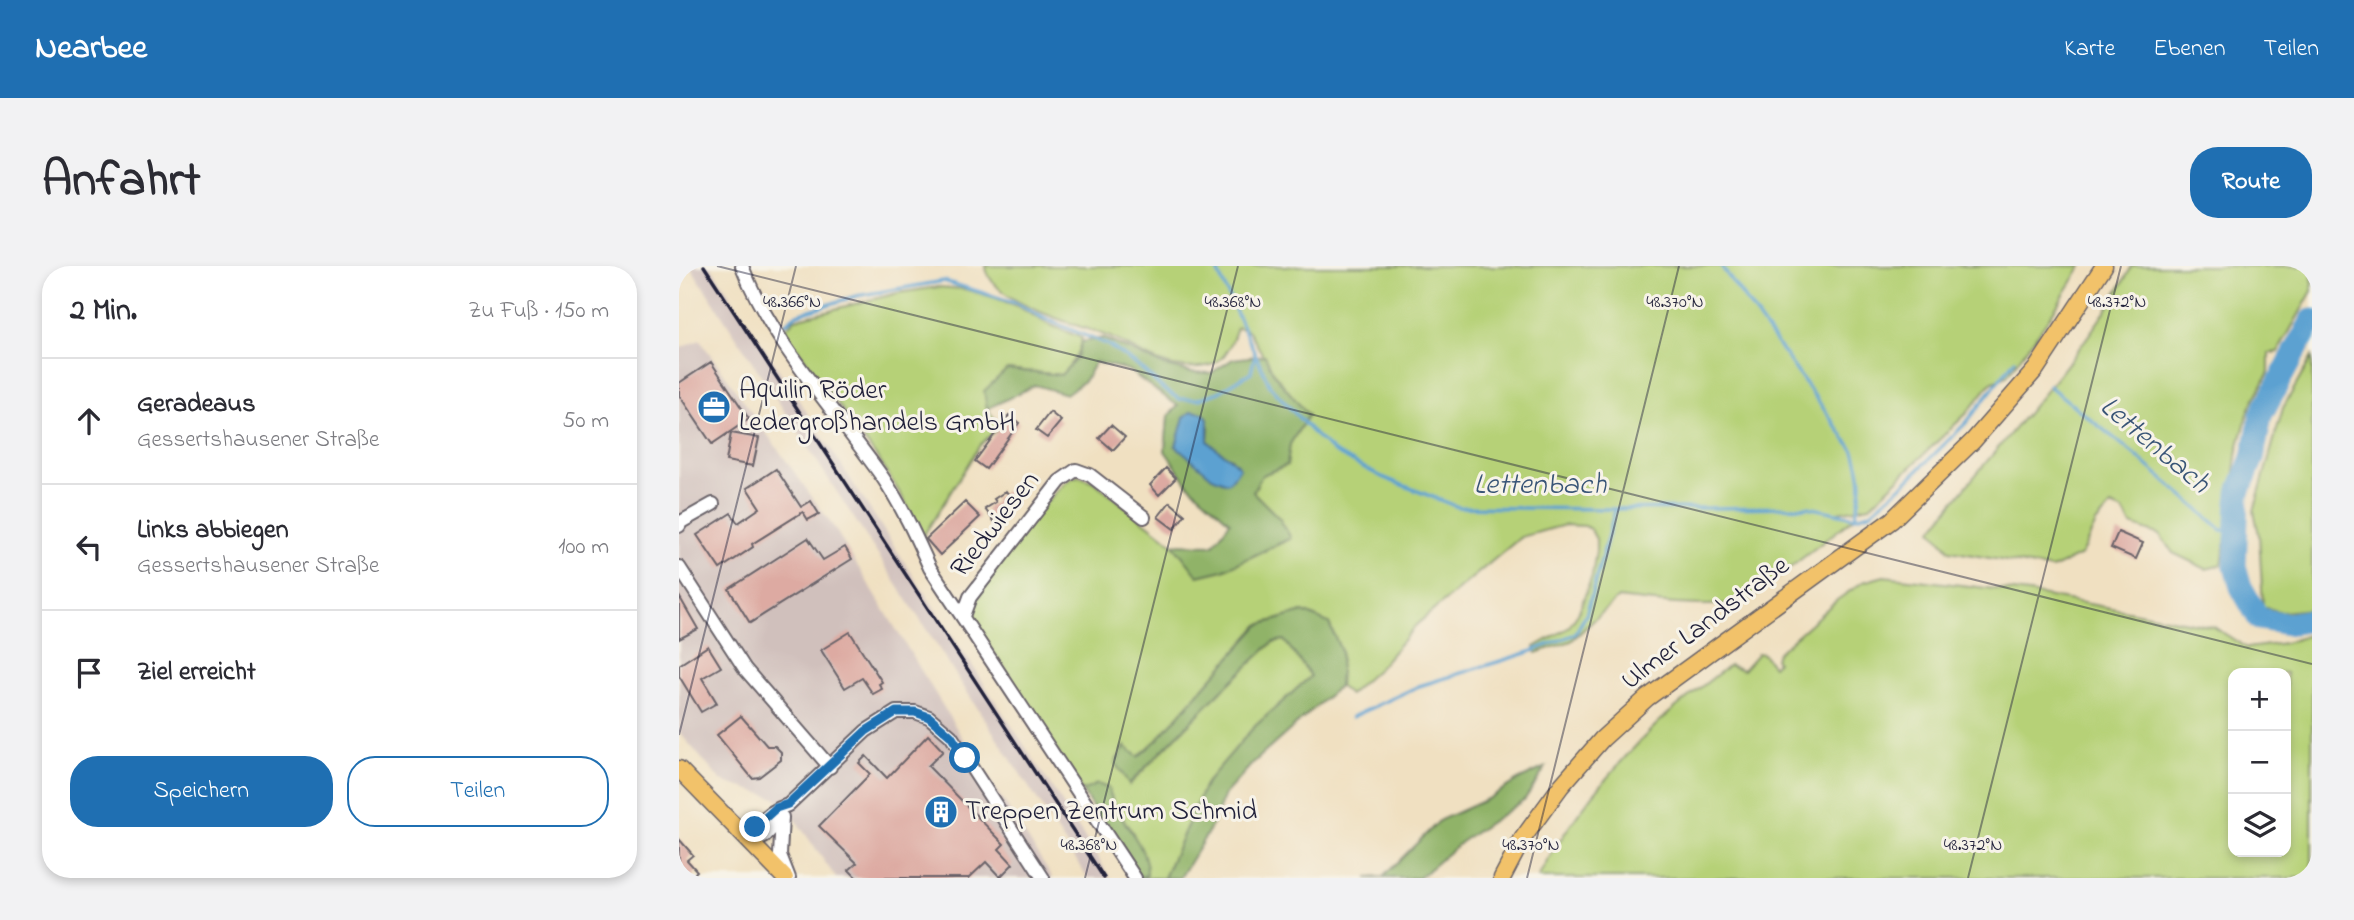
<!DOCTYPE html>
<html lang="de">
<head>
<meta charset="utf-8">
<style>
	body { margin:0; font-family:"Indie Flower",sans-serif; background:#f2f2f3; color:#2b2b33 }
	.controls { position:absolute; right:21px; bottom:21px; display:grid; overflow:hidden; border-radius:14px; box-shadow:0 4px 10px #0003 }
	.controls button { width:63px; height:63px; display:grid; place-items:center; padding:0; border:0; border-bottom:2px solid #e1e1e2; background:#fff; color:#2b2b33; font:35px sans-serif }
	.stop { position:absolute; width:21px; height:21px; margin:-16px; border:5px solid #1f6fb2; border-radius:50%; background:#fff }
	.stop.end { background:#1f6fb2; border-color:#fff; box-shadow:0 2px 7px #0008 }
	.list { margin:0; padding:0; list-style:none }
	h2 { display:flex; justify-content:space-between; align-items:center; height:91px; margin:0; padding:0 28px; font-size:30px }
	h2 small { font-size:23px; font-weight:400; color:#7c7c81 }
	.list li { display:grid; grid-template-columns:46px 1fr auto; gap:21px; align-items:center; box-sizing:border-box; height:126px; padding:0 28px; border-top:2px solid #e1e1e2 }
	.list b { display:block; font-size:26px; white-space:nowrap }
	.list p { margin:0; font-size:23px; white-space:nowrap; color:#7c7c81 }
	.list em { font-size:23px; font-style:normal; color:#7c7c81 }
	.actions { display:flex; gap:14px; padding:21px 28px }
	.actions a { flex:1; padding:16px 0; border:2px solid #1f6fb2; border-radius:28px; text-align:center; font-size:24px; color:#1f6fb2 }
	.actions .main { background:#1f6fb2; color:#fff }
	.icon { flex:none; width:38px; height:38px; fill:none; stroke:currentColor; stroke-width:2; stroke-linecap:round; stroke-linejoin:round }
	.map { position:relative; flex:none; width:1633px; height:612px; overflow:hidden; border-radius:28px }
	header { display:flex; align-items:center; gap:42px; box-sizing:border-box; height:98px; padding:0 35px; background:#1f6fb2; color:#fff }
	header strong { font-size:33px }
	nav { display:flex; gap:38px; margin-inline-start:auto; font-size:24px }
	.intro { display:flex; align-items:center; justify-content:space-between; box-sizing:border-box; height:168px; padding:0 42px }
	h1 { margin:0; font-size:49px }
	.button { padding:18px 32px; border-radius:28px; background:#1f6fb2; color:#fff; font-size:24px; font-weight:700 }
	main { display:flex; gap:42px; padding:0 42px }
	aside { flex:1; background:#fff; border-radius:28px; box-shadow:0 4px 10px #0003 }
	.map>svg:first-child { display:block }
	.industrial { fill:#d0c0bc }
	.green { fill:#b6d177; stroke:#6c7a59; stroke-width:2; fill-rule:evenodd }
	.forest { fill:#90b368; stroke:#596a52; stroke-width:2; fill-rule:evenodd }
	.water { fill:#5ba1d1; stroke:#3e6286; stroke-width:2 }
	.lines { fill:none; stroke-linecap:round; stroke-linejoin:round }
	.stream { stroke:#5ba1d1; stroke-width:3.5 }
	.river { stroke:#5ba1d1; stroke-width:23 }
	.building { fill:#ddaaa2 }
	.minor-casing { stroke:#6a646a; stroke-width:16 }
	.major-casing { stroke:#6a646a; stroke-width:19 }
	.minor { stroke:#fff; stroke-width:12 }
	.major { stroke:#f2c26a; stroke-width:16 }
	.rail { stroke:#22223b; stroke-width:3.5 }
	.route { stroke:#1f6fb2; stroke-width:9 }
	.ticks { fill:none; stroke:#22223b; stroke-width:2; stroke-opacity:0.45 }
	.labels { text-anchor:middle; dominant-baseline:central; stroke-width:6; stroke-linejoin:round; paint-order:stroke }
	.poi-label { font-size:28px; fill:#22223b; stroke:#f7f3e8; text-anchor:start }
	.street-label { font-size:28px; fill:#22223b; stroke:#f7f3e8 }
	.water-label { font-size:30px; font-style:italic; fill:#395577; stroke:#f7f3e8 }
	.ticks-label { font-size:18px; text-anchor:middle; fill:#22223b; stroke:#f7f3e8; stroke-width:6; stroke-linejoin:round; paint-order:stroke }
</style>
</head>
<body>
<header>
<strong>Nearbee</strong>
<nav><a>Karte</a><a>Ebenen</a><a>Teilen</a></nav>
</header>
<div class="intro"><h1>Anfahrt</h1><a class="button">Route</a></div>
<main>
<aside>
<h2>2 Min.<small>Zu Fuß · 150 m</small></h2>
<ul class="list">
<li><svg class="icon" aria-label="ahead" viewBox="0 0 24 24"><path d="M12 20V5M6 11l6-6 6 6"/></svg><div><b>Geradeaus</b><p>Gessertshausener Straße</p></div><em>50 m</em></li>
<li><svg class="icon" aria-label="left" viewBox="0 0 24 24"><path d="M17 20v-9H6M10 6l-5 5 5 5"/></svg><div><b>Links abbiegen</b><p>Gessertshausener Straße</p></div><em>100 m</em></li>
<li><svg class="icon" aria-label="arrive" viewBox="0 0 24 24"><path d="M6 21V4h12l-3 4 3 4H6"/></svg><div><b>Ziel erreicht</b></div></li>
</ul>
<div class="actions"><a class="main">Speichern</a><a>Teilen</a></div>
</aside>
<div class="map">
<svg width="1633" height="612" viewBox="0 0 1633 612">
	<rect width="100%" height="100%" fill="#f7f3e8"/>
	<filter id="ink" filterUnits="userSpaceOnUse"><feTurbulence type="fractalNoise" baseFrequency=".0143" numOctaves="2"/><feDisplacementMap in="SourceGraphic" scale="14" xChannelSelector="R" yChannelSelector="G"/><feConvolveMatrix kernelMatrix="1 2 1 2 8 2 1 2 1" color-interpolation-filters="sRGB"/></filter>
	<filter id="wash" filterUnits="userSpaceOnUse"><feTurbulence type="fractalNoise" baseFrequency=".00686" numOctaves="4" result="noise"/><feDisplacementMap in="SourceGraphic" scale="28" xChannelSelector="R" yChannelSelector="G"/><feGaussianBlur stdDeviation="1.57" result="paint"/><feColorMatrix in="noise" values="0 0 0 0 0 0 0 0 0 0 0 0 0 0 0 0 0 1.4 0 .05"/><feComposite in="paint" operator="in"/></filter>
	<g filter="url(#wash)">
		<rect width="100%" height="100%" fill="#f0e0c1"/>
		<!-- industrial -->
		<path class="industrial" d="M11,0H32L432,612H409Z
			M21,74L156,263L281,468L374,612H157L109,543L97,532L42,515L0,466V83Z"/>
		<!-- green -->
		<path class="green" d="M307,0H1403L1370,52L1328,110L1312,117L1288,147L1191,240L1159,246L1176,251L1066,337C1023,342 981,337 939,332L892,375L857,387L856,381L889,362L899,348L913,310L917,285V273L912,264L906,260L886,259L842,271L737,359L701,401L670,429L660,420L662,385L624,346L580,359L479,473L458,492L451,518L541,426L594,376L605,374L632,410L574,462L527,517L485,612H463L468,609L454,567L436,541L429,522L403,525L336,418L291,351C296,326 368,229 390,214C392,212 398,210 400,210L415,216L494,278L520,310L544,304L611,273L601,253L574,226L583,209L608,199L611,178L629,149L595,108L570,65L558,61C553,76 548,93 532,99C519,103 497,102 484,97C466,92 449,79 431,71C401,59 309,37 307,0Z
			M1453,0H1633V25L1599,86L1590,87V106L1570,144L1559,183L1543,299L1527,303L1494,287L1481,269L1452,259L1444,245L1432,240L1417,257L1402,289L1373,303L1271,285L1253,264C1319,175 1401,98 1453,0Z
			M259,21L285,23L317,32L340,41L369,58L403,72C400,88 393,97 382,109L328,103L308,143L319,157L317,164L301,179L243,272L227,237L202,197L105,64L116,53L219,27Z
			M1633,91V343L1603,346L1584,341L1580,269L1575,245L1604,142Z
			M1205,310L1350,327L1535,361L1568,382L1606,377L1633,368V612H859C888,556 931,505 976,460C998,438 1026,419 1050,399L1064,404L1079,387L1084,388L1094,400L1098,396L1096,392L1098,387L1158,334L1184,316ZM1554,407H1607V586H1554Z"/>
		<!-- forest -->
		<path class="forest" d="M424,72L486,100L512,106L532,107L554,93L586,89L595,108L629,149L611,178L608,199L583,209L574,226L601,253L612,272L544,304L519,310L494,278L534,279L551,256L509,218L486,185L489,150L499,140L449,104L416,96L406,114L387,128L356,119L308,143L305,125L328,103L382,109L397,93L402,76ZM530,161L529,175L539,186L554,193L497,180Z
			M624,346L650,357L662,385L660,420L574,497L546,528L534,558L501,612H485L527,517L574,462L632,410L605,374L594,376L541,426L450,518L436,497L446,480L459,491L479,473L580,359Z
			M867,501L846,533L782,576L740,612H688L704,611L761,554L808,533L839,514Z
			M418,518L429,522C432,529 434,537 437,543C450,565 469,583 468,609L458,612L403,525Z"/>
		<!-- water -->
		<path class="water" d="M513,145L524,147L529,152V175C539,186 552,190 561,202L552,214L548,217L533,211L497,180L505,151Z"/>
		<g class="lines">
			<!-- stream -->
			<path class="stream" d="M536,0L591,120L633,166L655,186L703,211L779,241L927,243L1129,241L1176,251L1191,247L1226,217L1287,157L1336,94
				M1042,0L1175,185C1184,212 1184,223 1176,251
				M102,61L118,48L177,30L265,15L337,37L364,52L429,79L462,102L483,122L500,133H520L540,126L572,106L576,90
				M1370,120L1455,188L1543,264L1556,266
				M673,451L740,420L851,386L896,368L907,349L936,244"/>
			<!-- river -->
			<path class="river" d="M1633,54L1582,149L1574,192L1559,228L1556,301L1562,321L1580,353L1609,358L1633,354"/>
		</g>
		<g id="blocks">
			<!-- building -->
			<path class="building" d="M32,96L70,153L33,178L0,129V117Z
				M371,146L382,155L368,172L357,164Z
				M330,149L340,157L307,203L296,195Z
				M432,159L446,171L434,184L420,172Z
				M52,167L80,172L74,200L47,195Z
				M487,202L497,212L480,229L471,219Z
				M97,203L122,241L132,235L140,248L129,254L124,246L73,278L74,281L41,303L18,269L52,247L59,257L81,242L68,222Z
				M327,225L335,236L323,244L328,251L317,258L306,243L317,236L315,233Z
				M286,236L301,251L261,289L247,273Z
				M491,236L506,249L495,263L479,251Z
				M1439,266L1464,277L1457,293L1432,282Z
				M129,272L144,294L166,281L173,293L71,357L50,323Z
				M0,330L19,363L0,373Z
				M171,366L203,416L200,418L203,423L194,428L183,412L166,422L142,384Z
				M29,380L42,401L23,412L38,437L22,446L0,410V399Z
				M62,450L88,480H96L102,486V494L80,511L73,512L38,469Z
				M249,469L264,485L249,500L325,578L320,583L334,598L321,611L307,596L290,612H178L170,604L178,597L140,560L191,508L180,497L187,490L208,512Z
				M0,573L14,589L8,594L18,605L11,612H7L0,604Z"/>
		</g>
	</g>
	<g filter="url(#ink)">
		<use href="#blocks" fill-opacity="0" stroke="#6a646a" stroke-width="2"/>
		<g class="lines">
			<defs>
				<path id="minor" d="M63,0C92,76 157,145 204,212C223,240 237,271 251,302L456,612
					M0,260L2,256L34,238
					M0,301L66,403L151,501
					M284,350L291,331L381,215L397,204L411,209L465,251
					M103,551L101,589L110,612
					M71,577C77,557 90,545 109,539L187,465L217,446H236L250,451L272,470L364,612
					M71,577L85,571L103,552"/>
				<path id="major" d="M0,503L106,612
					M823,612L844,572L882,520L923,473L968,432L1213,254L1294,175L1357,103L1425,0"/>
			</defs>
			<!-- minor casing -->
			<use href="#minor" class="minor-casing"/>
			<!-- major casing -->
			<use href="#major" class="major-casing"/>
			<!-- minor -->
			<use href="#minor" class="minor"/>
			<!-- major -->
			<use href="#major" class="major"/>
			<!-- rail -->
			<path class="rail" d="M25,0L425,612"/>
		</g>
	</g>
	<g class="lines" filter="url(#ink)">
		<!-- route -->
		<path class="route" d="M76,561L97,542L109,538L187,465L217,446H236L250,451L272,470L286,492"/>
	</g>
	<!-- ticks -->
	<path class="ticks" d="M38,0L1633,398M0,469L117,0M406,612L559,0M848,612L1000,0M1289,612L1442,0"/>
	<!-- icons -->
	<defs>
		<symbol id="office-disc" viewBox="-11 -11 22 22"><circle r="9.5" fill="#1f6fb2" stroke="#f7f3e8"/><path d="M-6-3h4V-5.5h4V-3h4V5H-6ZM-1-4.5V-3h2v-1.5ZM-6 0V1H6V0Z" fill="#fff"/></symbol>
		<symbol id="building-disc" viewBox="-11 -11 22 22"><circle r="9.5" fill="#1f6fb2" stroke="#f7f3e8"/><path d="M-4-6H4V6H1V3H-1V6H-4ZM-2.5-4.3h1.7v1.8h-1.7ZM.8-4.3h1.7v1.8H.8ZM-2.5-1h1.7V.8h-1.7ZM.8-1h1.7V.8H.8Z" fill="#fff"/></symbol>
	</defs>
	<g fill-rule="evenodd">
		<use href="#office-disc" x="16" y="122" width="38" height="38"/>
		<use href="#building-disc" x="243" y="527" width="38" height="38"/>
	</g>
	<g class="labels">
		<!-- poi labels -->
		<g class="poi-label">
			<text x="60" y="125">Aquilin Röder<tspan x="60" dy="32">Ledergroßhandels GmbH</tspan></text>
			<text x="286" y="546">Treppen Zentrum Schmid</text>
		</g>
		<!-- street labels -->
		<g class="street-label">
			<text transform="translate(317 259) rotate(-52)">Riedwiesen</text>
			<text transform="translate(1027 358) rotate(-37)">Ulmer Landstraße</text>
		</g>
		<!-- water labels -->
		<g class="water-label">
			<text transform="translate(1475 180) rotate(40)">Lettenbach</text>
			<text x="861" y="220">Lettenbach</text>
		</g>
	</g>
	<g class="ticks-label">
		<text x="113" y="41">48.366°N</text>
		<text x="554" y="41">48.368°N</text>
		<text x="996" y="41">48.370°N</text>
		<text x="1438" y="41">48.372°N</text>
		<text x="410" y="584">48.368°N</text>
		<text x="852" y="584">48.370°N</text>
		<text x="1294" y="584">48.372°N</text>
	</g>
</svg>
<div class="controls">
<button>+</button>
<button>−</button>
<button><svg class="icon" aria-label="layers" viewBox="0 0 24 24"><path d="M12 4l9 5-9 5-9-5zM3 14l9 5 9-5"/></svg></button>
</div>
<div class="stop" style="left:286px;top:492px"></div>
<div class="stop end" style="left:76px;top:561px"></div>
</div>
</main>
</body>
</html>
